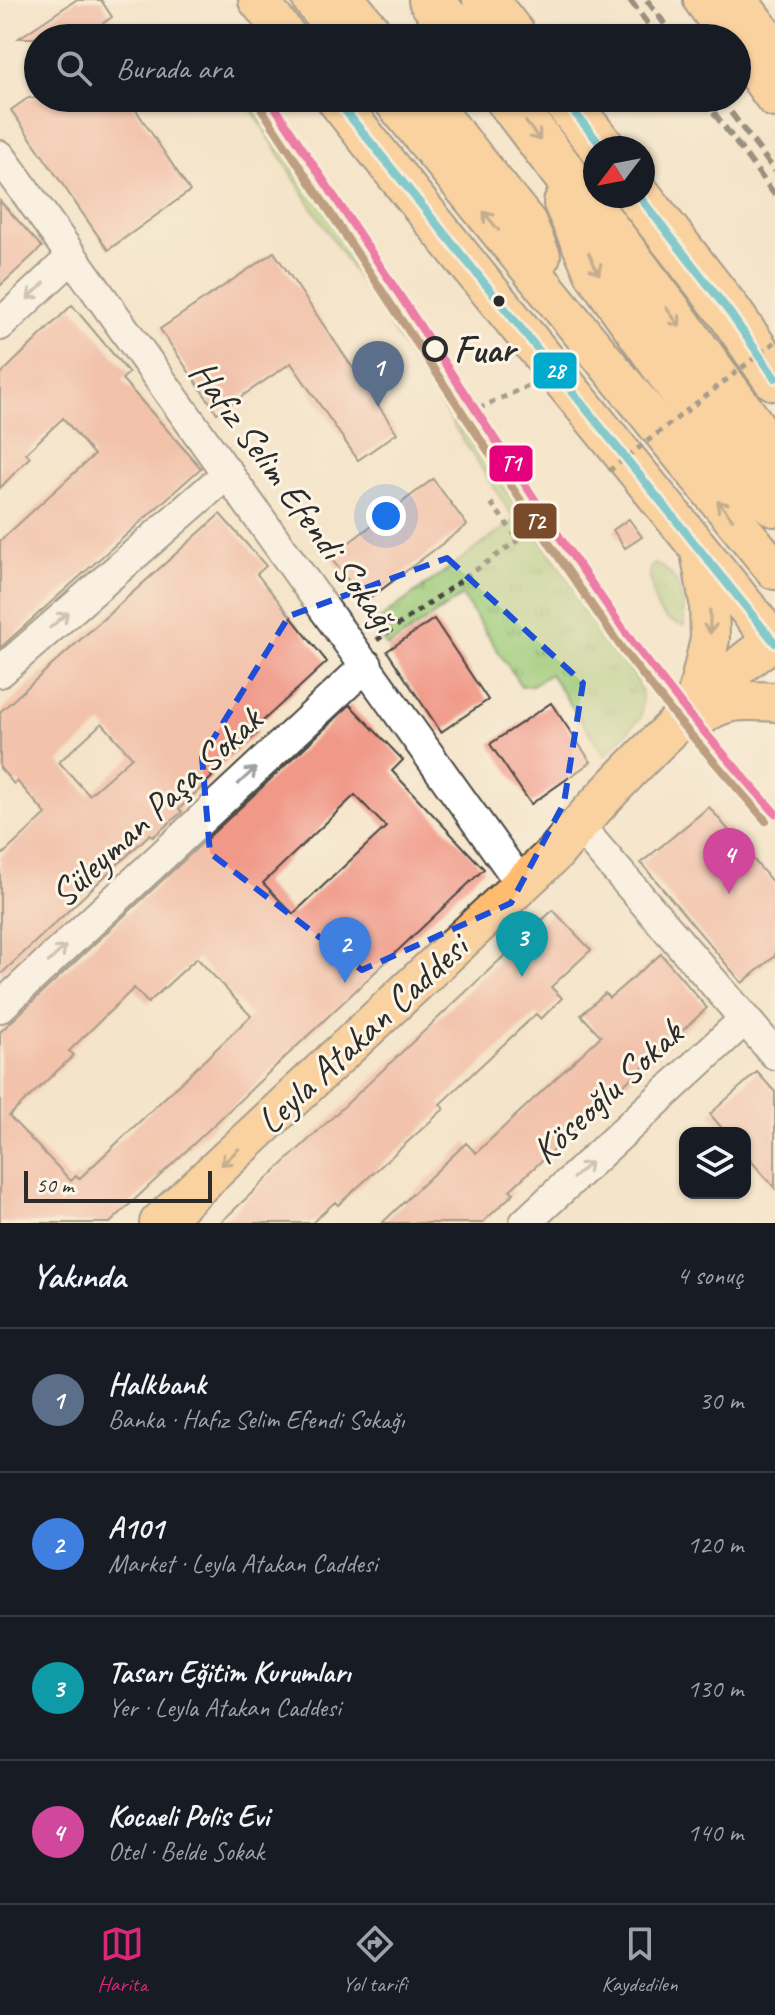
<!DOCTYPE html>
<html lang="tr">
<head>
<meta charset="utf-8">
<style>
	body { margin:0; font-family:Caveat,sans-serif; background:#242831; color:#f1f3f6 }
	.controls { position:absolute; right:24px; bottom:24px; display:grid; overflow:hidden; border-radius:16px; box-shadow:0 2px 6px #0004 }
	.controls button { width:72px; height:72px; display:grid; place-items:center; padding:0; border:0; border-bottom:2px solid #363941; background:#171b24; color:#f1f3f6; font:40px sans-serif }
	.compass { position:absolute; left:583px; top:136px; width:72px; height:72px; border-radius:50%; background:#171b24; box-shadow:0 2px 6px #0004; rotate:238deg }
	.scale { position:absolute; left:24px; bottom:20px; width:188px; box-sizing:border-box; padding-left:8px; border:4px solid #2b2b2b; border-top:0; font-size:22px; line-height:28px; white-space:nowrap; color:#2b2b2b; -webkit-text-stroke:6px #fcf5e5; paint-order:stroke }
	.you { position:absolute; left:386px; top:516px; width:28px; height:28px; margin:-20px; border:6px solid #fff; border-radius:50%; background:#1a73e8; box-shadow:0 0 0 12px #1a73e833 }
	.badge { display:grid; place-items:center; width:52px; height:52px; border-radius:50%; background:#db2777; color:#fff; font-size:26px; font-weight:700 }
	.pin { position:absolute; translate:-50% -66px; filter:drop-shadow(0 2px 4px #0008) }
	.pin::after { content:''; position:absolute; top:42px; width:28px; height:24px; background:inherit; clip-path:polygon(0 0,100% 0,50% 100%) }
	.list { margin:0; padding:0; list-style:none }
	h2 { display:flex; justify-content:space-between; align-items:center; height:104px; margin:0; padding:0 32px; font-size:34px }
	h2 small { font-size:26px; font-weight:400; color:#9ea1a6 }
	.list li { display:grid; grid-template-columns:52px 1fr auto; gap:24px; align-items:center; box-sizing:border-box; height:144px; padding:0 32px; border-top:2px solid #363941 }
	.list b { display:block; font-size:30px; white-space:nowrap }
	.list p { margin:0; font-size:26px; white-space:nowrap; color:#9ea1a6 }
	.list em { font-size:26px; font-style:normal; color:#9ea1a6 }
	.icon { flex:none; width:44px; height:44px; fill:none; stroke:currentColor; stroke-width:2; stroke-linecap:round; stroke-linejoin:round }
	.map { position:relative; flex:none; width:775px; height:1223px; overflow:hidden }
	.search { position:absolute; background:#171b24; box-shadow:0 2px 6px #0004; left:24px; right:24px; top:24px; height:88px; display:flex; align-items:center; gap:20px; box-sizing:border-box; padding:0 28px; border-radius:44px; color:#9ea1a6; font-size:30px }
	.sheet { height:680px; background:#171b24 }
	nav { display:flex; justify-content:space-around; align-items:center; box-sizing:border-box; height:112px; border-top:2px solid #363941; background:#171b24; font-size:22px; color:#9ea1a6 }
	nav a { display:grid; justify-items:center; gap:4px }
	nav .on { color:#db2777 }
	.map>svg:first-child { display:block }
	.grass { fill:url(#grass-tufts); stroke:#647a51; stroke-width:2 }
	.building { fill:#f09988; fill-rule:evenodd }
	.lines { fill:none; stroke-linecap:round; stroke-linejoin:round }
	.minor-casing { stroke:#494743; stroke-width:34 }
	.major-casing { stroke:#494743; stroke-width:42 }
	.highway-casing { stroke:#494743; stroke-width:48 }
	.path { stroke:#494743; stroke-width:5; stroke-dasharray:6 6; stroke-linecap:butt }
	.minor { stroke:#fff; stroke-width:30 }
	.major { stroke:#febc70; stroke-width:38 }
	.highway { stroke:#febc70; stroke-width:44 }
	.rail { stroke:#2b2b2b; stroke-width:6; stroke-dasharray:12 6; stroke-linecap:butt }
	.path-bridge { stroke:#494743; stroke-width:5; stroke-dasharray:6 6; stroke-linecap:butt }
	.bus-1-casing { stroke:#fcf5e5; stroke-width:14 }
	.bus-1 { stroke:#00a9ce; stroke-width:8 }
	.tram-1-casing { stroke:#fcf5e5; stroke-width:14 }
	.tram-2-casing { stroke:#fcf5e5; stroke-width:14 }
	.tram-1 { stroke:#e5007d; stroke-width:8 }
	.tram-2 { stroke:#7a4b2a; stroke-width:8 }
	.oneway { stroke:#8a6c4a }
	.oneway2 { stroke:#a0a0a0 }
	.marked { fill:none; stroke:#1d4ed8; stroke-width:6; stroke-dasharray:16 10; stroke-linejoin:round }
	.bus-dot { fill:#2b2b2b; stroke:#fcf5e5; stroke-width:3 }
	.stop-dot { fill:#fcf5e5; stroke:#2b2b2b; stroke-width:4 }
	.labels { text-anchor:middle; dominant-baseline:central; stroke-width:6; stroke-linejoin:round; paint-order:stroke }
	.stop-label { font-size:38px; font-weight:bold; fill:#2b2b2b; stroke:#fcf5e5; text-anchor:start }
	.street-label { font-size:38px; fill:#2b2b2b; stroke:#fcf5e5 }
	.line-badge { stroke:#fcf5e5; stroke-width:3 }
	.badge-label { font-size:22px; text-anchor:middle; font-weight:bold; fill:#fff }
</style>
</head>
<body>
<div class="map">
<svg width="775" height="1223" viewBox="0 0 775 1223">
	<defs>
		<pattern id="grass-tufts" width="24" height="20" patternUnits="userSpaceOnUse" patternTransform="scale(2)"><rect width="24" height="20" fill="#9cc977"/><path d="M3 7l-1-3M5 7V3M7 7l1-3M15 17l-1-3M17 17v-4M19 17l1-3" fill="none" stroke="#7fa362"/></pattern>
	</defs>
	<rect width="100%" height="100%" fill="#fcf5e5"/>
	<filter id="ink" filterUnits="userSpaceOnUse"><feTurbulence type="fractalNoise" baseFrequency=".0125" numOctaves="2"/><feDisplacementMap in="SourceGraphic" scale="16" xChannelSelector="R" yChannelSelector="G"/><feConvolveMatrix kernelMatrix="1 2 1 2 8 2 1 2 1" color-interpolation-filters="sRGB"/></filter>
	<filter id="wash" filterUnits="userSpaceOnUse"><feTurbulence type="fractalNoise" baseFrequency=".006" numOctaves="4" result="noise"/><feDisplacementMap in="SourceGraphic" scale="32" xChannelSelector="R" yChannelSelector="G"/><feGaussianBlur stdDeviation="1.8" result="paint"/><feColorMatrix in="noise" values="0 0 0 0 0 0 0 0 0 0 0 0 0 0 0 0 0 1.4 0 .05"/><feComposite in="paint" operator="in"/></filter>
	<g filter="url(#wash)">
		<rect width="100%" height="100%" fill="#f4e4c9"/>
		<!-- grass -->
		<path class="grass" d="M245,98H262L377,274L368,280L457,420L634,674L642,693L641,717L605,756L550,674L532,685L521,686L462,596L388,647L370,626L515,520L313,209Z
			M654,564C680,571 685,603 684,626C651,617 655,600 649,570Z"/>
		<g id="blocks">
			<!-- building -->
			<path class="building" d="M76,0H101L112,17L82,38H19Z
				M28,98H128L190,191L108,250L11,110Z
				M0,201L42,247L0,286Z
				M274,252L397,433L358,460L291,363L217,413L160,329Z
				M72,305L129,373L122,379L201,468L0,648V541L94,455L63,418L26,453L30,457L0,488V375Z
				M433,479L467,525L365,602L330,557Z
				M220,514L266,566L257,574L327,662L255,728L258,732L211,775L212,777L179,809L182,812L153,837L150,834L0,975V857L46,814L17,781L14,784L0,768V712ZM102,723L132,757L89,795L59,762Z
				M629,519L642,537L625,548L613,530Z
				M434,619L488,700L441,732L387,651Z
				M551,703L591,762L531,804L490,744Z
				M350,705L403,760L392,771L484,869L110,1223H0V1032ZM355,795L386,827L293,914L263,883ZM197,958L251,1016L79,1179L76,1176L71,1181L9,1116L74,1055L69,1051L134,988L148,1003Z
				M709,807L775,885V956L742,983L641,863Z
				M553,910L591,950L551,987L562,998L541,1019L536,1014L440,1104L444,1109L338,1205L335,1202L312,1223H220Z
				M661,954L707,1008L510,1190L514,1193L482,1223H382L466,1143L476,1153L601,1036L581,1015L605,993L609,998Z
				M757,1072L775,1092V1188L745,1154V1133H726L710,1114Z"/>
		</g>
	</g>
	<g filter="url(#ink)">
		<use href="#blocks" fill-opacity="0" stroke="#494743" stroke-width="2"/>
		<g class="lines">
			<defs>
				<path id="minor" d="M0,156L522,885
					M0,325L72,257
					M0,672L228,473
					M578,825L775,1054
					M0,1007L367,665
					M525,1223L744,1020"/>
				<path id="major" d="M258,0L288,38
					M312,0L342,38
					M346,0L377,38
					M703,0L731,38
					M738,0L775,50
					M737,46L775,98
					M335,98C479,282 630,460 775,643
					M391,98L775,570
					M426,98L527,223L541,256
					M695,704L710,639L709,602L700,552
					M697,720C720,698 745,700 775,702
					M159,1223L556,852C590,810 627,772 666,734C700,701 733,668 773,641"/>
				<path id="highway" d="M431,0L461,38
					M485,0L515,38
					M507,98L665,306L775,458
					M563,98L603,148
					M639,196L730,313L775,378
					M566,203L597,272L746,481L775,504"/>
			</defs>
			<!-- minor casing -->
			<use href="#minor" class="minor-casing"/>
			<!-- major casing -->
			<use href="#major" class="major-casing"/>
			<!-- highway casing -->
			<use href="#highway" class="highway-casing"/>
			<!-- path -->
			<path class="path" d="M528,386L462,416L661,699
				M491,503L519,540
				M377,640L538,526"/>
			<!-- minor -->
			<use href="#minor" class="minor"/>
			<!-- major -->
			<use href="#major" class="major"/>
			<!-- highway -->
			<use href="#highway" class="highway"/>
			<!-- rail -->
			<path class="rail" d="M630,0L658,38
				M647,0L675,38
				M703,98L775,195
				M720,98L775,171"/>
			<!-- path-bridge -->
			<path class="path-bridge" d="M609,471L775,342"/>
			<defs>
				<path id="bus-1" d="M335,98L775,643
					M563,98L603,148
					M639,196L730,313L775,378"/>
			</defs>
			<!-- bus-1 casing -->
			<use href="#bus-1" class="bus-1-casing"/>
			<!-- bus-1 -->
			<use href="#bus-1" class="bus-1"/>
			<defs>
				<path id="tram-1" d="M269,98L565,545L633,643L687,712L775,813"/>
				<path id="tram-2" d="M259,105L555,552L623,650L678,720L766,821"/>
			</defs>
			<!-- tram-1 casing -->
			<use href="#tram-1" class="tram-1-casing"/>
			<!-- tram-2 casing -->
			<use href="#tram-2" class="tram-2-casing"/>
			<!-- tram-1 -->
			<use href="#tram-1" class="tram-1"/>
			<!-- tram-2 -->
			<use href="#tram-2" class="tram-2"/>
		</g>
		<!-- one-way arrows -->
		<defs><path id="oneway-shaft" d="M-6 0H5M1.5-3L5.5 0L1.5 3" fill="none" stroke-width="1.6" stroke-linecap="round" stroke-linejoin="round" transform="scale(2)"/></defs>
		<g class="oneway">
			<use href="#oneway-shaft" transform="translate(533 131) rotate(52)"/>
			<use href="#oneway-shaft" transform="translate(491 221) rotate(-129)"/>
			<use href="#oneway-shaft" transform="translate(594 264) rotate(63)"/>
			<use href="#oneway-shaft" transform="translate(673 317) rotate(54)"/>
			<use href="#oneway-shaft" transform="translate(725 510) rotate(-129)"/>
			<use href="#oneway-shaft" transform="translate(710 622) rotate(89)"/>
			<use href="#oneway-shaft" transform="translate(230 1157) rotate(137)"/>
		</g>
		<g class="oneway2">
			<use href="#oneway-shaft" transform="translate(36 291) rotate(136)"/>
			<use href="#oneway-shaft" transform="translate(59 620) rotate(-41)"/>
			<use href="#oneway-shaft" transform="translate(247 776) rotate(-43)"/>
			<use href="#oneway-shaft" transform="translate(57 954) rotate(-43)"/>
			<use href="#oneway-shaft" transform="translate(582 1170) rotate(-43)"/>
		</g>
	</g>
	<!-- marked area -->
	<path d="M0 0H775V1223H0ZM447,558L583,683L564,803L511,903L362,970L210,853L202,757L289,616Z" fill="#f4e4c9" fill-opacity=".55" fill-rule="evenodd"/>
	<path class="marked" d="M447,558L583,683L564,803L511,903L362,970L210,853L202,757L289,616Z"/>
	<!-- markers -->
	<circle class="bus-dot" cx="499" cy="301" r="7"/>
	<circle class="stop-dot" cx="435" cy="349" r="11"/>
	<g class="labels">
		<!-- stop labels -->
		<g class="stop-label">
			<text x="454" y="349">Fuar</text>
		</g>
		<!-- street labels -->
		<g class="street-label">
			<text transform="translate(294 496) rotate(54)">Hafız Selim Efendi Sokağı</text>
			<text transform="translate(156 807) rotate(-43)">Süleyman Paşa Sokak</text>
			<text transform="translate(362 1034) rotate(-43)">Leyla Atakan Caddesi</text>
			<text transform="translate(607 1092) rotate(-43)">Köseoğlu Sokak</text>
		</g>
	</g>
	<g class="line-badge">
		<rect x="532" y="351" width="46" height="39" rx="8" fill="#00a9ce"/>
		<rect x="488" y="444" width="46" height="39" rx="8" fill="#e5007d"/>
		<rect x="512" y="502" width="46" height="38" rx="8" fill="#7a4b2a"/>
	</g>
	<g class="badge-label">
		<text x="555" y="378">28</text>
		<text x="511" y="471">T1</text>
		<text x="535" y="529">T2</text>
	</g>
</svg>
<div class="controls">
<button><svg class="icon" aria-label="layers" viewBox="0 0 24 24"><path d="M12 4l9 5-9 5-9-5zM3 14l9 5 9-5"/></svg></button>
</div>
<svg class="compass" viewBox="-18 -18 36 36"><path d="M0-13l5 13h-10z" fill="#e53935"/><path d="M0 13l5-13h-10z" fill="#9ea1a6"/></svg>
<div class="scale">50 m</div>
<div class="you"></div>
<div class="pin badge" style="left:378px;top:407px;background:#5c6f8a">1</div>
<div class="pin badge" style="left:345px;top:983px;background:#3f7fe0">2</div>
<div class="pin badge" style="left:522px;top:977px;background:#0f9aa8">3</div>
<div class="pin badge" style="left:729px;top:894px;background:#d1479c">4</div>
<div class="search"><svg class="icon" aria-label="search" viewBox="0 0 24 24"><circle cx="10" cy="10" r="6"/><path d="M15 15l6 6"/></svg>Burada ara</div>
</div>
<section class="sheet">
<h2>Yakında<small>4 sonuç</small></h2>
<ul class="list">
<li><span class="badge" style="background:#5c6f8a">1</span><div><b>Halkbank</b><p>Banka · Hafız Selim Efendi Sokağı</p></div><em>30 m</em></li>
<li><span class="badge" style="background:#3f7fe0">2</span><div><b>A101</b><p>Market · Leyla Atakan Caddesi</p></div><em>120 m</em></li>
<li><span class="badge" style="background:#0f9aa8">3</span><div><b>Tasarı Eğitim Kurumları</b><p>Yer · Leyla Atakan Caddesi</p></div><em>130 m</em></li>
<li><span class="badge" style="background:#d1479c">4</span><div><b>Kocaeli Polis Evi</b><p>Otel · Belde Sokak</p></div><em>140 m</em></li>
</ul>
</section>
<nav>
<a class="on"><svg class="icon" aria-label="map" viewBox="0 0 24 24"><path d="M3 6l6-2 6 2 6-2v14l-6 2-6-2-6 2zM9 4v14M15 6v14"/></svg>Harita</a>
<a><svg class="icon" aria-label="directions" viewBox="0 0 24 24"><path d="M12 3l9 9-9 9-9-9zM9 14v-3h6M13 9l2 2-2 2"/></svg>Yol tarifi</a>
<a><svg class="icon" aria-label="saved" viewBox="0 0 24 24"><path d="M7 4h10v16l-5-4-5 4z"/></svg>Kaydedilen</a>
</nav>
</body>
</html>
